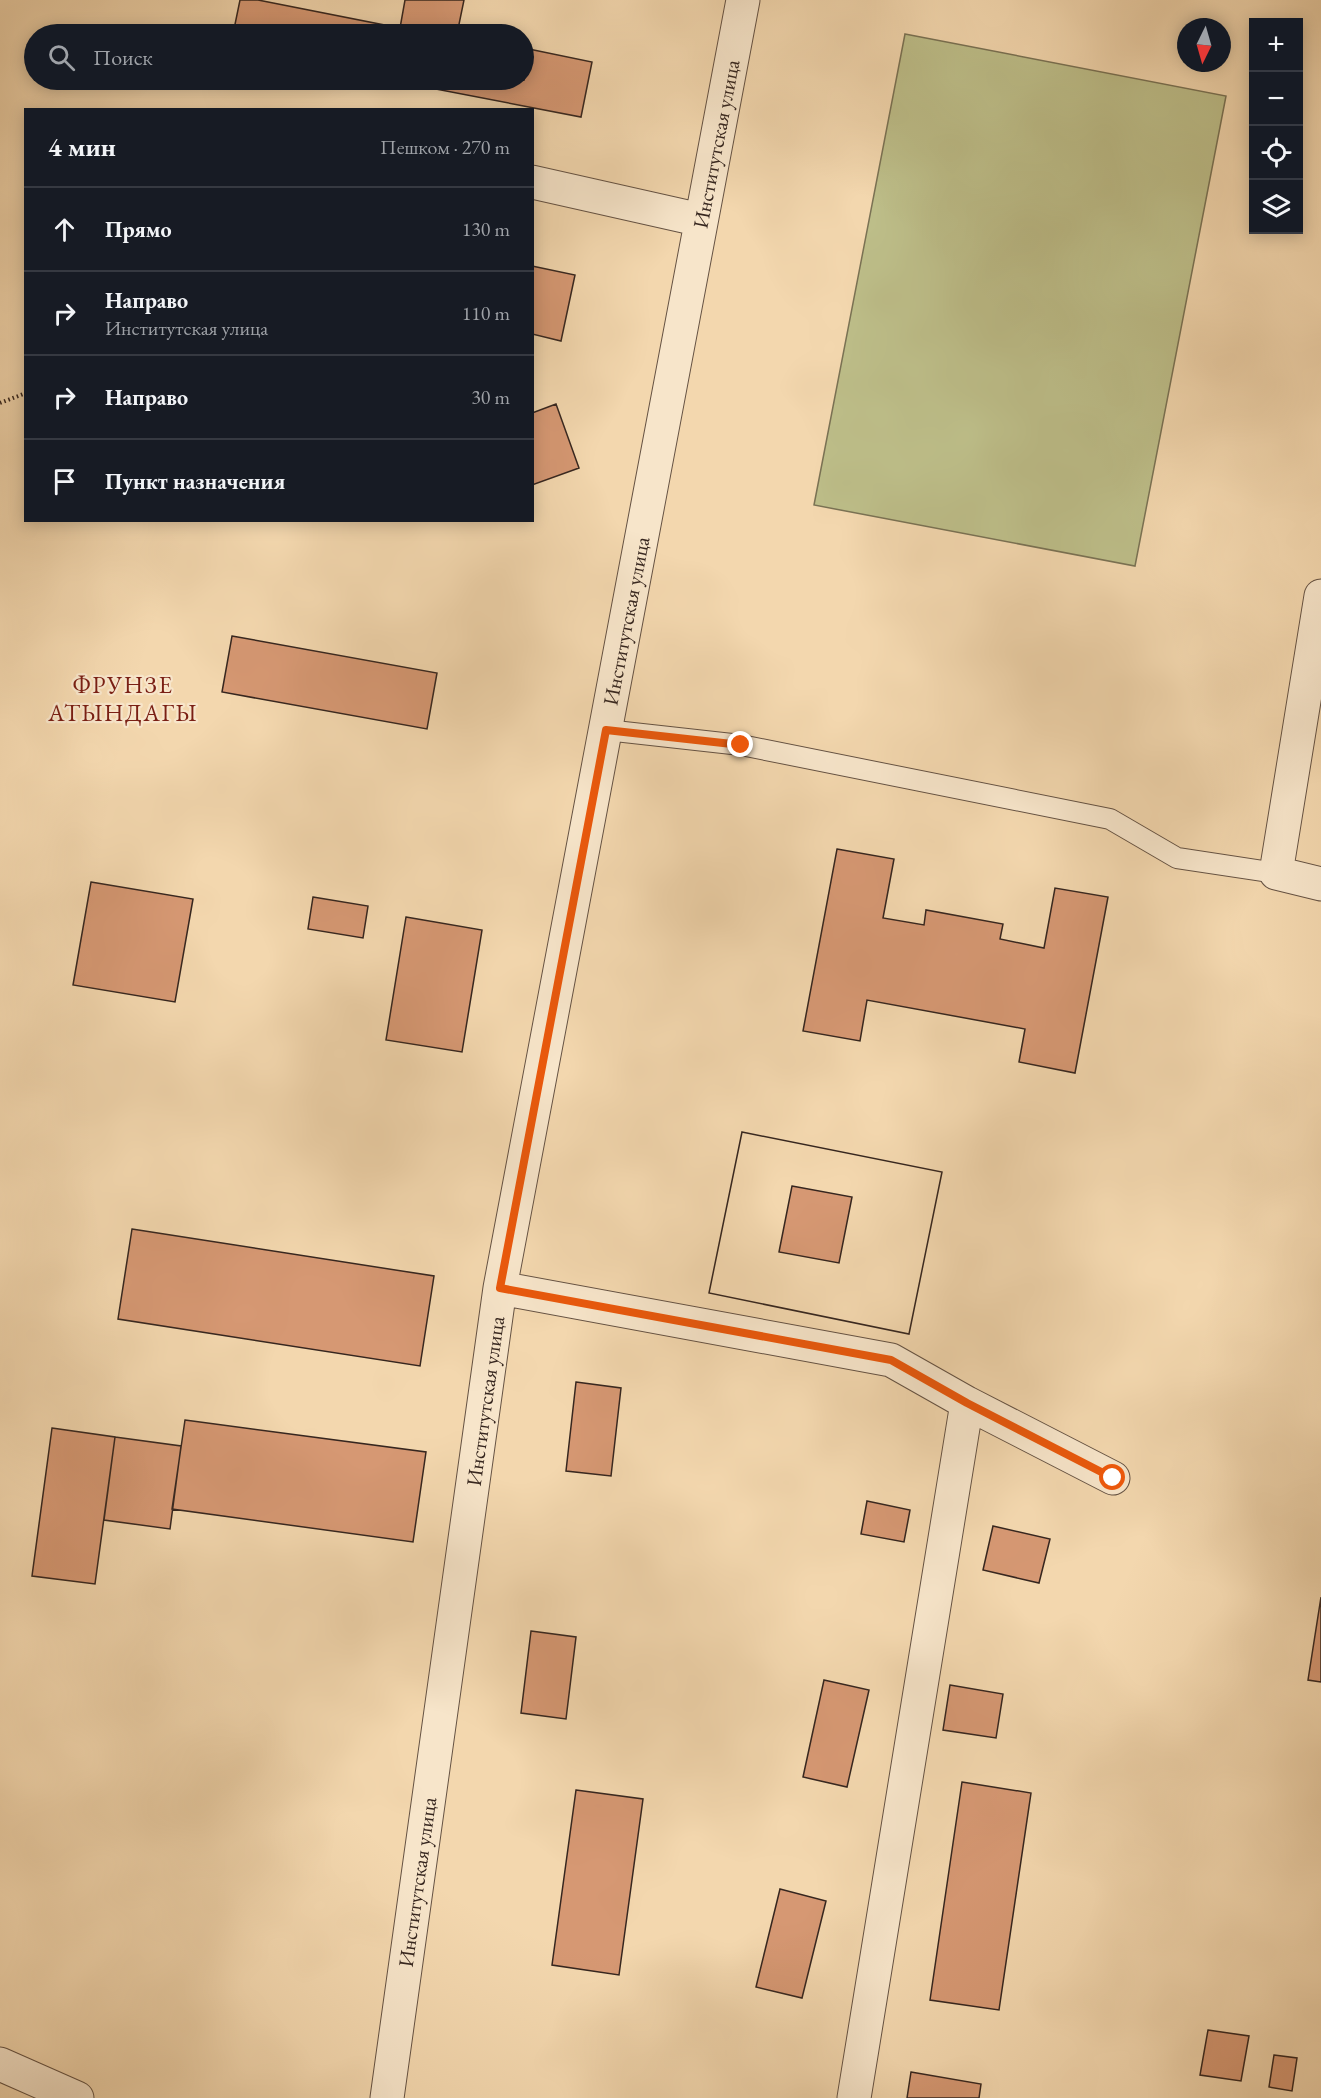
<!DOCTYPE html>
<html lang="ru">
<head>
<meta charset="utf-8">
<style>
	body { margin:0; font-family:"EB Garamond",serif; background:#20242c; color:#f1f3f6 }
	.controls { position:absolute; right:18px; top:18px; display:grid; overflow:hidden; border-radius:0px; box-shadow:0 3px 15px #0003 }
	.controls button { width:54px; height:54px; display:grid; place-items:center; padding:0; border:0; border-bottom:2px solid #363941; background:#171b24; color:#f1f3f6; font:30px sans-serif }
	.compass { position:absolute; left:1177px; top:18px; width:54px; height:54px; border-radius:50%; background:#171b24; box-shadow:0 3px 15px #0003; rotate:185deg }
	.stop { position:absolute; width:18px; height:18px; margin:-14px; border:4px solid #ea580c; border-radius:50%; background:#fff }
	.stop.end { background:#ea580c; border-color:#fff; box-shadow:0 2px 6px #0008 }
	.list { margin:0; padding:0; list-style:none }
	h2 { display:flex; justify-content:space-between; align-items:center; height:78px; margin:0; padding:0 24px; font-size:26px }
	h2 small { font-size:20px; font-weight:400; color:#9ea1a6 }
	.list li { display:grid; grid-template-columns:39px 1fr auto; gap:18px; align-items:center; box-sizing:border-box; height:84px; padding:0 24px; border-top:2px solid #363941 }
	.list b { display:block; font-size:22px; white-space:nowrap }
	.list p { margin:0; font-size:20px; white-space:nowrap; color:#9ea1a6 }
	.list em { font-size:20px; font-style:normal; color:#9ea1a6 }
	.icon { flex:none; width:33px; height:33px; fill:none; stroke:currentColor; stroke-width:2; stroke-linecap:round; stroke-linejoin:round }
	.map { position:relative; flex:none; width:1321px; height:2098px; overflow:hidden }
	.search { position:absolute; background:#171b24; box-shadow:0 3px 15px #0003; left:24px; top:24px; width:510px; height:66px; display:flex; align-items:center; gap:15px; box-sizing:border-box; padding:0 21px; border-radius:33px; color:#9ea1a6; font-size:22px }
	.panel { position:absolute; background:#171b24; box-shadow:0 3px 15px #0003; left:24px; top:108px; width:510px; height:414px; border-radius:0px }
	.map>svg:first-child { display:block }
	.green { fill:#bdbe89; stroke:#7a7254; stroke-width:1.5 }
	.building { fill:#d69873; stroke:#36261f; stroke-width:1.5; fill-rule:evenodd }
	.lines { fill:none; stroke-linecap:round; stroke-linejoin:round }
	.lane-casing { stroke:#655243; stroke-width:22 }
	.street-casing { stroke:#655243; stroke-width:35 }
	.path { stroke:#36261f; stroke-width:4; stroke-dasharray:1.5 3; stroke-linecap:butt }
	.lane { stroke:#f7e5ca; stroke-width:20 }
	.street { stroke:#f7e5ca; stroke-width:33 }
	.route { stroke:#ea580c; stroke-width:8 }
	.labels { text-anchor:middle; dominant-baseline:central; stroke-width:4.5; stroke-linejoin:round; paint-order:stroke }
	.street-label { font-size:21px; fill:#36261f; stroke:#f7e5ca }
	.quarter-label { font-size:24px; letter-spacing:1.5px; fill:#7a1f14; stroke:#f7e5ca }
</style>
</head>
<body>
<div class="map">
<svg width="1321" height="2098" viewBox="0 0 1321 2098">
	<rect width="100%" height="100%" fill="#f3d7ae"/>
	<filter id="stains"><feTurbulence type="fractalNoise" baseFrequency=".00333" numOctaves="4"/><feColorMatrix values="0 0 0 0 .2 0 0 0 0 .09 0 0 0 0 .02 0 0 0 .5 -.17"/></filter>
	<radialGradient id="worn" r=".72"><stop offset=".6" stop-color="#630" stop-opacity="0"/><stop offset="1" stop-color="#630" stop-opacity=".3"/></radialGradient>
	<!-- green -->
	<path class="green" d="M905,34L1226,96L1135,566L814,505Z"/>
	<!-- building -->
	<path class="building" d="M240,0H258L400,28L405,0H464L457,34H233Z
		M524,48L592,62L581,117L389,80H524Z
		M532,266L575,275L561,341L532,334Z
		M556,404L579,468L532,485V413Z
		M232,636L437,673L427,729L222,692Z
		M837,849L894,859L883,918L924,925L926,910L1003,924L1000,939L1044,948L1055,888L1108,897L1075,1073L1019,1062L1025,1029L867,1000L860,1041L803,1031Z
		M91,882L193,899L175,1002L73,985Z
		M313,897L368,906L363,938L308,929Z
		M406,917L482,930L462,1052L386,1040Z
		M742,1132L942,1172L909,1334L709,1293ZM792,1186L852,1197L839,1263L779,1252Z
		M742,1132L942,1172L909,1334L709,1293Z
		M132,1229L434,1276L420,1366L118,1319Z
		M576,1382L621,1388L611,1476L566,1471Z
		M185,1420L426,1452L413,1542L172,1509Z
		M52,1428L115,1437L95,1584L32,1576Z
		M115,1437L181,1446L170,1529L104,1520Z
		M867,1501L910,1510L904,1542L861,1534Z
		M993,1526L1050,1539L1039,1583L983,1570Z
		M1321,1597V1682L1308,1680Z
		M531,1631L576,1637L566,1719L521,1713Z
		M824,1680L869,1690L847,1787L803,1777Z
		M950,1685L1003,1694L996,1738L943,1730Z
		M962,1782L1031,1793L999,2010L930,2000Z
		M576,1790L643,1799L619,1975L552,1965Z
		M780,1889L826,1901L802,1998L756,1987Z
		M1208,2030L1249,2036L1241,2081L1200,2075Z
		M1274,2055L1297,2058L1292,2091L1269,2087Z
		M911,2072L981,2084L979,2098H907Z"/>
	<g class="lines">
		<defs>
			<path id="lane" d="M606,730L741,745L1110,819L1177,858L1276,873"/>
			<path id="street" d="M532,182L701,220
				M1321,596L1276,873L1321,884
				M500,1288L891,1360L967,1403L1113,1478
				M0,2064L77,2098
				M387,2098L500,1288L743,0
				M854,2098L967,1403"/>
		</defs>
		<!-- lane casing -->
		<use href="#lane" class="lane-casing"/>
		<!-- street casing -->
		<use href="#street" class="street-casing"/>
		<!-- path -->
		<path class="path" d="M0,403L26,393"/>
		<!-- lane -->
		<use href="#lane" class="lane"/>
		<!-- street -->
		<use href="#street" class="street"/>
	</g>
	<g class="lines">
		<!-- route -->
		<path class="route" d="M741,745L606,730L500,1288L891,1360L967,1403L1113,1478"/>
	</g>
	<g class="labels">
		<!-- street labels -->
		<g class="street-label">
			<text transform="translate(716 144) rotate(-79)">Институтская улица</text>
			<text transform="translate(626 621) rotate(-79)">Институтская улица</text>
			<text transform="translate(485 1401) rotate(-82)">Институтская улица</text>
			<text transform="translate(417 1882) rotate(-82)">Институтская улица</text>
		</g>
		<!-- quarter labels -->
		<g class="quarter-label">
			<text x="123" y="684">ФРУНЗЕ<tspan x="123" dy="28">АТЫНДАГЫ</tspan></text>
		</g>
	</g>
	<rect width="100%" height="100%" filter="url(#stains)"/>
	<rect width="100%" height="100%" fill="url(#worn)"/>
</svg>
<div class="controls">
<button>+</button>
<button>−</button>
<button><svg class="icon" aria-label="locate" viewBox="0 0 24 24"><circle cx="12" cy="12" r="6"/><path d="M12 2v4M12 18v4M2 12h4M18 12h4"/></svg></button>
<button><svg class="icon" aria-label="layers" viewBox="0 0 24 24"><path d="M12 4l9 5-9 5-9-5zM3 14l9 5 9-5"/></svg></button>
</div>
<svg class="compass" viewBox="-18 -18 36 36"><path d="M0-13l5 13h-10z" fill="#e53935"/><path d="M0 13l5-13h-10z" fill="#9ea1a6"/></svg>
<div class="stop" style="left:1113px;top:1478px"></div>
<div class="stop end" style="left:741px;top:745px"></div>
<div class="search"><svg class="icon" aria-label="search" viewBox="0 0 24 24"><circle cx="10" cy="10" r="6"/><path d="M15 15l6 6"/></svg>Поиск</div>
<section class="panel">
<h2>4 мин<small>Пешком · 270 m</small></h2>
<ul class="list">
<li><svg class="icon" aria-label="ahead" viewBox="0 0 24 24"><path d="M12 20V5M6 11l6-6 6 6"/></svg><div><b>Прямо</b></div><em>130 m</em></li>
<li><svg class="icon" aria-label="right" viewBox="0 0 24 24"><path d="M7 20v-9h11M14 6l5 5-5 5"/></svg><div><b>Направо</b><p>Институтская улица</p></div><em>110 m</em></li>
<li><svg class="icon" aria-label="right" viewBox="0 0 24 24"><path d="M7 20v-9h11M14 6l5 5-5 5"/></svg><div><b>Направо</b></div><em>30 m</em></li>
<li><svg class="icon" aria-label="arrive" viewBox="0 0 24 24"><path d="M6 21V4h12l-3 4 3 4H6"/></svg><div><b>Пункт назначения</b></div></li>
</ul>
</section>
</div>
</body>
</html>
